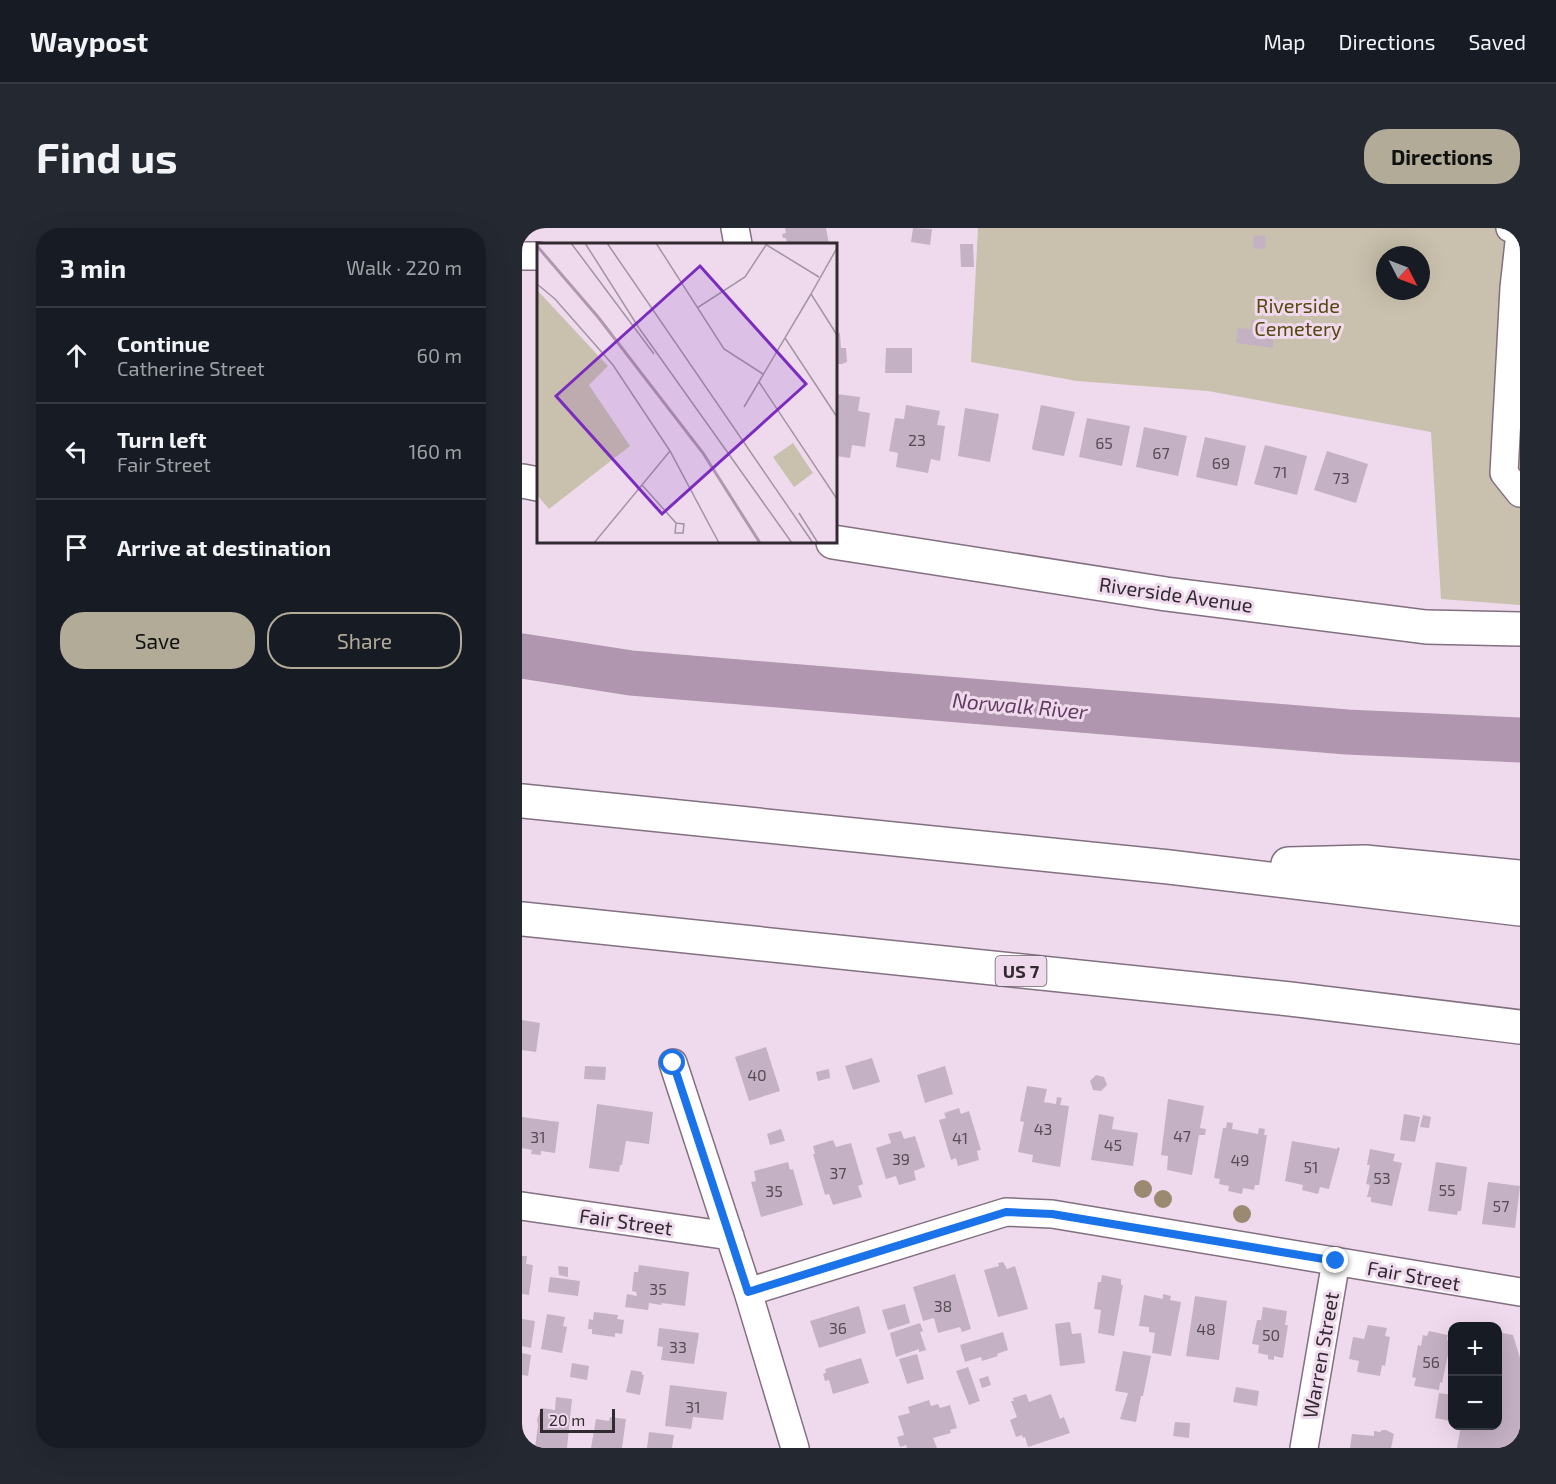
<!DOCTYPE html>
<html lang="en">
<head>
<meta charset="utf-8">
<style>
	body { margin:0; font-family:"Exo 2",sans-serif; background:#242831; color:#f1f3f6 }
	.controls { position:absolute; right:18px; bottom:18px; display:grid; overflow:hidden; border-radius:12px; box-shadow:0 6px 24px #0002 }
	.controls button { width:54px; height:54px; display:grid; place-items:center; padding:0; border:0; border-bottom:2px solid #363941; background:#171b24; color:#f1f3f6; font:30px sans-serif }
	.compass { position:absolute; left:854px; top:18px; width:54px; height:54px; border-radius:50%; background:#171b24; box-shadow:0 6px 24px #0002; rotate:132deg }
	.scale { position:absolute; left:18px; bottom:15px; width:75px; box-sizing:border-box; padding-left:6px; border:3px solid #322a31; border-top:0; font-size:16px; line-height:21px; white-space:nowrap; color:#322a31; -webkit-text-stroke:4px #efdaed; paint-order:stroke }
	.stop { position:absolute; width:18px; height:18px; margin:-14px; border:4px solid #1a73e8; border-radius:50%; background:#fff }
	.stop.end { background:#1a73e8; border-color:#fff; box-shadow:0 2px 6px #0008 }
	.list { margin:0; padding:0; list-style:none }
	h2 { display:flex; justify-content:space-between; align-items:center; height:78px; margin:0; padding:0 24px; font-size:26px }
	h2 small { font-size:20px; font-weight:400; color:#9ea1a6 }
	.list li { display:grid; grid-template-columns:39px 1fr auto; gap:18px; align-items:center; box-sizing:border-box; height:96px; padding:0 24px; border-top:2px solid #363941 }
	.list b { display:block; font-size:22px; white-space:nowrap }
	.list p { margin:0; font-size:20px; white-space:nowrap; color:#9ea1a6 }
	.list em { font-size:20px; font-style:normal; color:#9ea1a6 }
	.actions { display:flex; gap:12px; padding:18px 24px }
	.actions a { flex:1; padding:14px 0; border:2px solid #b2ab97; border-radius:24px; text-align:center; font-size:21px; color:#b2ab97 }
	.actions .main { background:#b2ab97; color:#111 }
	.icon { flex:none; width:33px; height:33px; fill:none; stroke:currentColor; stroke-width:2; stroke-linecap:round; stroke-linejoin:round }
	.map { position:relative; flex:none; width:998px; height:1220px; overflow:hidden; border-radius:24px }
	header { display:flex; align-items:center; gap:36px; box-sizing:border-box; height:84px; padding:0 30px; background:#171b24; border-bottom:2px solid #363941 }
	header strong { font-size:28px }
	nav { display:flex; gap:33px; margin-inline-start:auto; font-size:21px }
	.intro { display:flex; align-items:center; justify-content:space-between; box-sizing:border-box; height:144px; padding:0 36px }
	h1 { margin:0; font-size:42px }
	.button { padding:15px 27px; border-radius:24px; background:#b2ab97; color:#111; font-size:21px; font-weight:700 }
	main { display:flex; gap:36px; padding:0 36px }
	aside { flex:1; background:#171b24; border-radius:24px; box-shadow:0 6px 24px #0002 }
	.map>svg:first-child { display:block }
	.green { fill:#c9c1ad; fill-rule:evenodd }
	.lines { fill:none; stroke-linecap:round; stroke-linejoin:round }
	.river { stroke:#b096ae; stroke-width:45 }
	.building { fill:#c5b1c4 }
	.minor-casing { stroke:#826f80; stroke-width:30 }
	.major-casing { stroke:#826f80; stroke-width:36 }
	.highway-casing { stroke:#826f80; stroke-width:36 }
	.minor { stroke:#fff; stroke-width:27 }
	.major { stroke:#fff; stroke-width:33 }
	.highway { stroke:#fff; stroke-width:33 }
	.tree { fill:#9c8972 }
	.route { stroke:#1a73e8; stroke-width:8 }
	.labels { text-anchor:middle; dominant-baseline:central; stroke-width:6; stroke-linejoin:round; paint-order:stroke }
	.number-label { font-size:16px; fill:#574c56 }
	.shield { fill:#efdaed; stroke:#6b5f69; stroke-width:1.5 }
	.shield-label { font-size:18px; font-weight:bold; fill:#322a31 }
	.park-label { font-size:20px; fill:#59460d; stroke:#efdaed }
	.street-label { font-size:20px; fill:#322a31; stroke:#efdaed }
	.water-label { font-size:21px; font-style:italic; fill:#623c60; stroke:#efdaed }
	.inset-river { fill:none; stroke:#b096ae; stroke-width:3 }
	.inset-road { fill:none; stroke:#a394a2; stroke-width:1.5 }
	.view { fill:#7b2cbf; fill-opacity:0.15; stroke:#7b2cbf; stroke-width:3 }
	.inset-edge { fill:none; stroke:#322a31; stroke-width:3 }
</style>
</head>
<body>
<header>
<strong>Waypost</strong>
<nav><a>Map</a><a>Directions</a><a>Saved</a></nav>
</header>
<div class="intro"><h1>Find us</h1><a class="button">Directions</a></div>
<main>
<aside>
<h2>3 min<small>Walk · 220 m</small></h2>
<ul class="list">
<li><svg class="icon" aria-label="ahead" viewBox="0 0 24 24"><path d="M12 20V5M6 11l6-6 6 6"/></svg><div><b>Continue</b><p>Catherine Street</p></div><em>60 m</em></li>
<li><svg class="icon" aria-label="left" viewBox="0 0 24 24"><path d="M17 20v-9H6M10 6l-5 5 5 5"/></svg><div><b>Turn left</b><p>Fair Street</p></div><em>160 m</em></li>
<li><svg class="icon" aria-label="arrive" viewBox="0 0 24 24"><path d="M6 21V4h12l-3 4 3 4H6"/></svg><div><b>Arrive at destination</b></div></li>
</ul>
<div class="actions"><a class="main">Save</a><a>Share</a></div>
</aside>
<div class="map">
<svg width="998" height="1220" viewBox="0 0 998 1220">
	<rect width="100%" height="100%" fill="#efdaed"/>
	<!-- green -->
	<path class="green" d="M456,0H998V377L919,371L909,204L686,163L555,153L449,134ZM863,27H899V63H863Z"/>
	<g class="lines">
		<!-- river -->
		<path class="river" d="M0,428L109,445L825,504L998,512"/>
	</g>
	<!-- building -->
	<path class="building" d="M263,0H304L307,16H265L264,10H261L260,6L264,5Z
		M391,0L410,1L408,17L389,14Z
		M732,7L744,8L743,21L731,20Z
		M438,16H451L452,39H439Z
		M730,92L744,94L743,103L751,104V120L714,115L716,100L728,101Z
		M314,105H318L319,120H324L325,134L320,136H314Z
		M364,120H390V145H363Z
		M314,166L338,169L336,183L348,185L343,219L330,217L328,230L314,228Z
		M384,177L418,183L415,197L423,198L418,233L409,231L406,245L374,239L376,225L367,223L373,190L382,191Z
		M519,177L553,184L542,228L511,222L510,220Z
		M443,180L477,186L468,234L436,228Z
		M565,190L608,198L600,238L557,229Z
		M622,199L665,208L656,248L614,239Z
		M683,209L724,218L715,258L674,249Z
		M743,217L785,228L775,267L732,256Z
		M805,223L846,236L834,275L792,262Z
		M0,792L18,795L14,824L0,822Z
		M244,819L258,863L227,873L213,829Z
		M350,830L358,854L331,862L323,838Z
		M63,838L84,839L83,852L62,851Z
		M423,838L431,866L403,875L395,847Z
		M307,841L308,850L296,853L294,844Z
		M574,847L582,849L585,857L579,863L571,862L568,853Z
		M505,858L525,861L522,874L534,876L535,869L540,870L538,877L547,878L538,939L510,934L511,927L496,924L502,894L498,893Z
		M646,871L682,878L678,900L684,901L683,907H677L670,947L645,942L646,928L639,927Z
		M75,876L131,884L127,916L104,913L100,937H98L97,944L67,940Z
		M437,880L439,886L447,883L459,922L455,923L457,932L436,938L434,930L429,932L417,892L424,890L422,885Z
		M577,886L592,889L590,901L616,905L611,938L569,932Z
		M882,886L898,889L893,914L878,912Z
		M901,887L909,889L907,900L898,899Z
		M0,889L37,894L33,925L19,923V927L9,926L10,922L0,920Z
		M705,894L711,895L710,901L736,906L737,900L743,901L742,907H745L737,957H733L732,962L721,960L720,966L706,963L707,958L697,956L698,951L692,950L701,900H704Z
		M259,901L263,913L248,917L245,906Z
		M379,903L382,911L393,908L403,939L392,943L394,952L377,957L374,948L364,951L354,920L369,915L366,906Z
		M311,912L314,919L329,915L341,956L336,958L340,969L311,977L307,966L303,967L291,926H293L291,918Z
		M770,913L815,921V919L818,920L807,961L798,959L796,966L780,962L781,957L763,953Z
		M848,921L873,926L871,933L880,935L870,978L849,974V969H845L848,957L844,956L848,937H845Z
		M266,934L268,942L271,941L281,977L239,989L229,954L234,953L232,943Z
		M914,934L945,939L939,983H936L935,987L906,983Z
		M966,954L998,958L993,1000L960,996Z
		M0,1028H5L4,1036L11,1037L7,1067L0,1066Z
		M481,1034L485,1041L493,1038L506,1081L476,1089L462,1042L477,1038L476,1035Z
		M117,1037L167,1044L163,1078L140,1075L139,1077L127,1075L126,1082L103,1079L105,1066L115,1068L114,1064L110,1063L112,1044H116Z
		M36,1038L46,1039V1049L37,1047Z
		M433,1046L449,1101L440,1104L438,1099L416,1105L412,1090L401,1093L391,1059Z
		M580,1047L599,1051V1057H601L592,1108L576,1105L579,1082L572,1081L576,1054H579Z
		M28,1049L58,1053L56,1068L26,1064Z
		M641,1066L649,1068L648,1072L659,1074L649,1128L630,1125L633,1105L627,1104V1099L617,1098L622,1067L641,1071Z
		M673,1068L705,1073L697,1132L664,1128Z
		M383,1076L388,1095L366,1102L360,1082Z
		M337,1078L344,1105L297,1120L288,1093Z
		M741,1079L765,1083L763,1097H766L761,1130L752,1128V1132L746,1131V1127L736,1125L737,1117L730,1116L735,1092H739Z
		M72,1084L96,1087L95,1091L102,1092L100,1106L93,1105V1109L70,1106V1101H66L67,1091L71,1092Z
		M25,1086L43,1089L41,1098L45,1099L40,1125L19,1121Z
		M0,1091L13,1093L9,1120L0,1118Z
		M548,1094L550,1106L559,1105L563,1135L538,1138L533,1096Z
		M398,1095L401,1103L398,1104L404,1122L397,1124V1121L374,1129L368,1105Z
		M846,1097L865,1100L863,1108L868,1109L863,1138L860,1137L858,1148L835,1144L837,1133L827,1131L831,1109L842,1111Z
		M137,1100L177,1105L172,1136L139,1132L141,1119L135,1118Z
		M907,1103L926,1107L925,1112L929,1113L920,1155L918,1154L917,1162L892,1158L894,1150L890,1149L896,1117L899,1118L901,1107L905,1108Z
		M481,1104L486,1122L475,1126L476,1128L460,1133L459,1129L443,1134L438,1117Z
		M975,1104L991,1107L998,1130V1220H935L939,1198H975Z
		M601,1123L629,1128L621,1168H619L614,1194L598,1191L606,1165L593,1163Z
		M0,1125L9,1127L6,1148L0,1147Z
		M395,1126L402,1151L385,1156L377,1131Z
		M339,1130L347,1155L311,1166L307,1152L303,1153L301,1146L304,1145L303,1141Z
		M50,1135L67,1138L65,1152L48,1149Z
		M446,1139L458,1173L447,1177L434,1143Z
		M109,1142L120,1144V1147H122L118,1167L104,1164Z
		M466,1148L469,1157L460,1160L457,1151Z
		M148,1157L205,1164L201,1192L171,1189L169,1201L143,1198Z
		M714,1159L737,1163L735,1178L711,1174Z
		M917,1165L930,1167L928,1193L913,1190Z
		M504,1166L507,1174L529,1166L538,1191L542,1189L548,1205L506,1219L503,1209L501,1210L500,1207L494,1209L488,1192L495,1189L489,1173H492L491,1170Z
		M34,1169L50,1171L45,1220H13L16,1197L15,1192L19,1180L33,1182Z
		M407,1172L409,1178L416,1176L418,1180L428,1177L435,1200L428,1202L429,1205L411,1210L415,1220H385L384,1217L378,1219L375,1209L382,1207L376,1188L388,1185L386,1179Z
		M88,1189L104,1191L100,1220H69L74,1191L87,1193Z
		M653,1194L668,1195L667,1210L651,1208Z
		M860,1202H864L872,1206L869,1220H828L830,1206L852,1208V1203L858,1204Z
		M127,1204L152,1207L150,1220H125Z"/>
	<g class="lines">
		<defs>
			<path id="minor" d="M213,0L216,16
				M988,0L998,5L992,60L982,245L998,265
				M0,28H16
				M151,835L226,1064L273,1220
				M0,978L208,1008
				M226,1064L484,984L530,986L998,1064
				M782,1220L814,1033"/>
			<path id="major" d="M0,253L16,256
				M311,314L644,366L904,399L998,401"/>
			<path id="highway" d="M0,573L647,639L998,681
				M766,636L843,634L998,649
				M0,691L768,771L998,799"/>
		</defs>
		<!-- minor casing -->
		<use href="#minor" class="minor-casing"/>
		<!-- major casing -->
		<use href="#major" class="major-casing"/>
		<!-- highway casing -->
		<use href="#highway" class="highway-casing"/>
		<!-- minor -->
		<use href="#minor" class="minor"/>
		<!-- major -->
		<use href="#major" class="major"/>
		<!-- highway -->
		<use href="#highway" class="highway"/>
	</g>
	<!-- trees -->
	<g class="tree">
		<circle cx="621" cy="961" r="9"/>
		<circle cx="641" cy="971" r="9"/>
		<circle cx="720" cy="986" r="9"/>
	</g>
	<g class="lines">
		<!-- route -->
		<path class="route" d="M151,835L226,1064L484,984L530,986L814,1033"/>
	</g>
	<g class="labels">
		<!-- number labels -->
		<g class="number-label">
			<text x="395" y="211">23</text>
			<text x="582" y="214">65</text>
			<text x="639" y="224">67</text>
			<text x="699" y="234">69</text>
			<text x="758" y="243">71</text>
			<text x="819" y="249">73</text>
			<text x="235" y="846">40</text>
			<text x="521" y="900">43</text>
			<text x="660" y="907">47</text>
			<text x="16" y="908">31</text>
			<text x="438" y="909">41</text>
			<text x="591" y="916">45</text>
			<text x="379" y="930">39</text>
			<text x="718" y="931">49</text>
			<text x="789" y="938">51</text>
			<text x="316" y="944">37</text>
			<text x="860" y="949">53</text>
			<text x="925" y="961">55</text>
			<text x="252" y="962">35</text>
			<text x="979" y="977">57</text>
			<text x="136" y="1060">35</text>
			<text x="421" y="1077">38</text>
			<text x="316" y="1099">36</text>
			<text x="684" y="1100">48</text>
			<text x="749" y="1106">50</text>
			<text x="156" y="1118">33</text>
			<text x="909" y="1133">56</text>
			<text x="171" y="1178">31</text>
		</g>
		<!-- shield labels -->
		<rect class="shield" x="473.5" y="728" width="51" height="30" rx="4.5"/>
		<g class="shield-label">
			<text x="499" y="743">US 7</text>
		</g>
		<!-- park labels -->
		<g class="park-label">
			<text x="776" y="77">Riverside<tspan x="776" dy="23">Cemetery</tspan></text>
		</g>
		<!-- street labels -->
		<g class="street-label">
			<text transform="translate(654 366) rotate(8)">Riverside Avenue</text>
			<text transform="translate(104 993) rotate(8)">Fair Street</text>
			<text transform="translate(892 1047) rotate(10)">Fair Street</text>
			<text transform="translate(798 1127) rotate(-80)">Warren Street</text>
		</g>
		<!-- water labels -->
		<g class="water-label">
			<text transform="translate(498 477) rotate(5)">Norwalk River</text>
		</g>
	</g>
	<!-- overview -->
	<g transform="translate(15 15)">
		<rect width="300" height="300" fill="#efdaed"/>
		<path d="M0,47L71,123L52,142L93,203L12,266L0,252ZM256,200L276,230L257,244L236,214Z" fill="#c9c1ad"/>
		<path class="inset-river" d="M0,3L61,74L166,210L223,300"/>
		<path class="inset-road" d="M34,0L117,111M48,0L102,85L255,300M70,0L276,300M119,0L187,106L226,131M228,1L282,34M300,5L274,51L300,92M0,41L18,56L76,122L133,208L182,300M160,65L208,34L229,2M248,95L300,174M222,139L300,256M207,164L274,51M105,242L139,280L147,281L146,290H138L139,280M262,270L281,300M57,300L133,208"/>
		<path class="view" d="M163,23L269,141L125,271L19,153Z"/>
		<rect width="300" height="300" class="inset-edge"/>
	</g>
</svg>
<div class="controls">
<button>+</button>
<button>−</button>
</div>
<svg class="compass" viewBox="-18 -18 36 36"><path d="M0-13l5 13h-10z" fill="#e53935"/><path d="M0 13l5-13h-10z" fill="#9ea1a6"/></svg>
<div class="scale">20 m</div>
<div class="stop" style="left:151px;top:835px"></div>
<div class="stop end" style="left:814px;top:1033px"></div>
</div>
</main>
</body>
</html>
